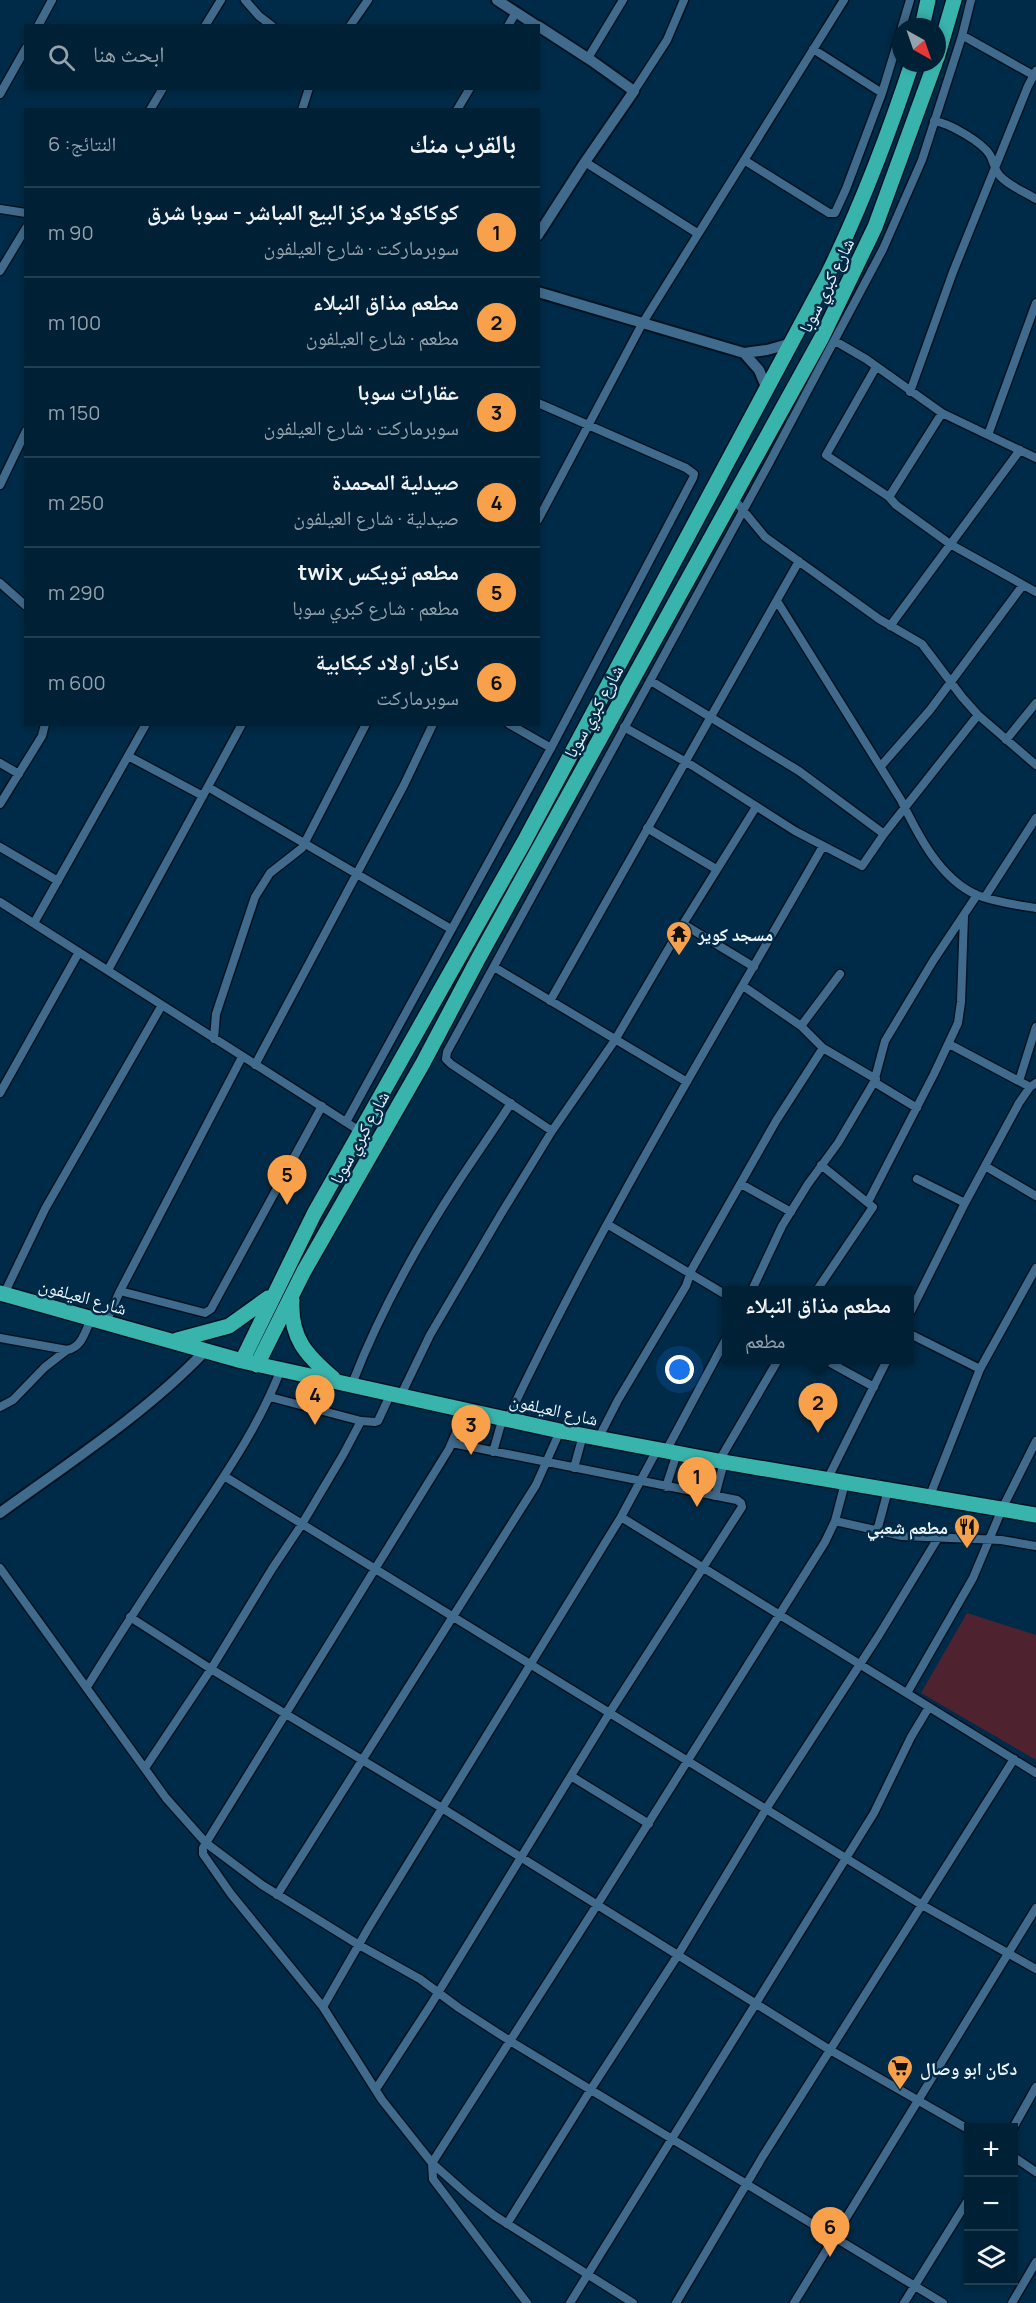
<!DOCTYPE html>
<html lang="ar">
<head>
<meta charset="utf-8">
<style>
	body { margin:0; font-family:Manrope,"Noto Naskh Arabic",sans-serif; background:#0a283e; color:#f1f3f6; direction:rtl }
	.controls { position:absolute; right:18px; bottom:18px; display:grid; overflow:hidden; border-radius:0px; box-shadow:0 3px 9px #0003 }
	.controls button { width:54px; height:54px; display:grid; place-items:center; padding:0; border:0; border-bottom:2px solid #223e51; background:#002036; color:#f1f3f6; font:30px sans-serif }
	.compass { position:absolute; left:892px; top:18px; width:54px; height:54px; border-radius:50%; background:#002036; box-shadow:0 3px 9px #0003; rotate:140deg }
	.you { position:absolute; left:680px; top:1370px; width:21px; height:21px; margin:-15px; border:4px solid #fff; border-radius:50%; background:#1a73e8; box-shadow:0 0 0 9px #1a73e833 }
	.badge { display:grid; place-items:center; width:39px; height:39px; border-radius:50%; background:#f8a14a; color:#111; font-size:20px; font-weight:700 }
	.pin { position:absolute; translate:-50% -50px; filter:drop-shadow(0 2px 3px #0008) }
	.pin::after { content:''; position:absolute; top:32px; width:21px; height:18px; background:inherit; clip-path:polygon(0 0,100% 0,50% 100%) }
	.popup { position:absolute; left:722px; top:1286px; width:192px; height:78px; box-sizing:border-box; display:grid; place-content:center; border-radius:0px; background:#002036; filter:drop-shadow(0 2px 4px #0005); font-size:20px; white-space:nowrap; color:#95a3ad }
	.popup b { font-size:22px; color:#f1f3f6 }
	.popup::after { content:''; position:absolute; left:50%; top:100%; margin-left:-12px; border:12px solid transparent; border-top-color:#002036 }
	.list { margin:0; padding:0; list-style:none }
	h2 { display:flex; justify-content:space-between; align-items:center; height:78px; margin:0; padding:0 24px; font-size:26px }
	h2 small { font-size:20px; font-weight:400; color:#95a3ad }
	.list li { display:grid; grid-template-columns:39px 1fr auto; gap:18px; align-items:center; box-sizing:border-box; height:90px; padding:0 24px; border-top:2px solid #223e51 }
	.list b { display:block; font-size:22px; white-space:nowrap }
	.list p { margin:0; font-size:20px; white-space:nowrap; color:#95a3ad }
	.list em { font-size:20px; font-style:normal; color:#95a3ad }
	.icon { flex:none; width:33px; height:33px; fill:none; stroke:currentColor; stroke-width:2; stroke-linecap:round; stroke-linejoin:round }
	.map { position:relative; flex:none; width:1036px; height:2303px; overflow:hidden; direction:ltr }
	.search { position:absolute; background:#002036; box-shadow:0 3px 9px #0003; left:24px; top:24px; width:516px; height:66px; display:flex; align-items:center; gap:15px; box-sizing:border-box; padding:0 21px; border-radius:0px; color:#95a3ad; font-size:22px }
	.panel { position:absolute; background:#002036; box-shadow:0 3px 9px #0003; left:24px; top:108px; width:516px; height:618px; border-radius:0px; direction:rtl }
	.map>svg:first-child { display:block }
	.green { fill:#4e222f }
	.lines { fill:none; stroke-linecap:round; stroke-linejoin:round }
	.minor-casing { stroke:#001322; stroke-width:11 }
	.tertiary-casing { stroke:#001322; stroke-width:14 }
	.trunk-casing { stroke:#001322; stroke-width:18 }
	.minor { stroke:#416b8c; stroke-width:8 }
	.tertiary { stroke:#416b8c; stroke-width:10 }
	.trunk { stroke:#39b4ac; stroke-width:15 }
	.labels { text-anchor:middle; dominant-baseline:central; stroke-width:5; stroke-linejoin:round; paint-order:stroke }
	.street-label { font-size:18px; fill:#edf6fe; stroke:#002b48 }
	.poi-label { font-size:18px; font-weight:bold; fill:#edf6fe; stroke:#002b48; text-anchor:start }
</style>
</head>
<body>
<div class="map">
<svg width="1036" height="2303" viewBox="0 0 1036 2303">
	<rect width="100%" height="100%" fill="#002b48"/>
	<!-- green -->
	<path class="green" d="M967,1613L1036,1635V1760L921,1693Z"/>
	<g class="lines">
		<defs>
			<path id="minor" d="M245,0L259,16L272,26
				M38,26L52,0
				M205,26L221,0
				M350,26L368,0
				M508,26L516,12
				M902,27L910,0
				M967,38L1033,75
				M813,49L882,93
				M588,58L623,0
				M634,91L667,40L684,0
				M0,94L26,48
				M150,110L163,88
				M302,110L309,88
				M457,110L470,88
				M934,121C949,123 982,142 990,155C994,162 994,170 1000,176C1009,186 1025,192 1036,199
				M744,160L829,213H835L846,189L882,93L901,31
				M585,162L697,233
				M0,209L26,213
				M0,271L26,228
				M835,341L866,359L942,413L1036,458
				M876,367L826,455L889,497L896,505L950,544L1036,592
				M910,392L953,272L1028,86L1036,71
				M988,435L1036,303
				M0,485L26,431
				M889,497L942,413
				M733,498L765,537L879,619L922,644L962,697L978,715L1036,765
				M538,520L642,324L844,0
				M0,583L26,606
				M777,601L901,800C918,835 940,879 977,895C995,902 1017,905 1036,908
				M890,626L1020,450
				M651,681L799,771L884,834
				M509,724L551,748
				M624,727L693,766L795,831L862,866L884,834L978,715
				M1006,740L1036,703
				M128,756L203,796
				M0,763L19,774
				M881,766L930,710L1023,585
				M208,787L451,929
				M0,804L42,736L45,724
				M647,828L716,869
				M0,847L58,881
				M985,897L1036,818
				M0,902L360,1131
				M34,923L146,724
				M683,924L754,967
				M494,967L687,1082
				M108,970L242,724
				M743,986L801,1026L823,1048L876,1079
				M550,1001L799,561
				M801,1026L840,974
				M214,1039L216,1014L255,897L270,873L302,848L366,724
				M949,1044L1030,1087
				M255,1065L404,785L433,724
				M1019,1081L1036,1027
				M874,1082L917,1108
				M0,1093L79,952
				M346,1122L551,748L693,478L694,474L686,468L538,403
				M552,1131L451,1064L446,1059L447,1052L767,467L883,249L922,160L962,36L971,0
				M985,1166L1036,1196
				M917,1179L965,1203
				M741,1184L791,1212
				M868,1202L934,1074L958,1023L961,1002L964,916
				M607,1224L726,1295
				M752,1290L782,1226L808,1184L838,1143L874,1082L885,1041L933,961L977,895
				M817,1290L873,1207L821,1165
				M120,1291L205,1313L211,1309L322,1106
				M4,1294L45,1209L162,1005
				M910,1313L965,1203L1019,1103L1030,1087L1036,1083
				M105,1324L120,1291L242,1057
				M910,1334L980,1369
				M0,1338L67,1350C82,1347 85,1332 91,1319
				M825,1360L874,1387
				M352,1384C379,1314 416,1247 457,1184C475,1156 494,1130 511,1103
				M401,1395L430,1335L501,1214L552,1131L615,1040L683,924L756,807
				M270,1397L361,1421
				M0,1407L13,1400L45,1367L67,1350
				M466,1409L449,1449L206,1843L203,1848V1854L231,1894L323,2007L382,2100L432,2163L433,2179L527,2303
				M508,1418C601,1221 715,1035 823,846
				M598,1439L618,1400L686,1286L692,1269L776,1121L823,1048
				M666,1451L726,1339
				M493,1452L503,1417
				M719,1461L778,1360
				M574,1468L583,1435
				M224,1476L922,1905L1036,1969
				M827,1480L887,1360
				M666,1487L677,1453
				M715,1496L724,1462
				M929,1498L980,1369L1036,1268
				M621,1517L1036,1773
				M835,1521L902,1536L1001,1540L1036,1546
				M877,1531L888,1490
				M0,1568L166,1798L206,1843L262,1885L359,1945L420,1979L459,2008L510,2041L943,2303
				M130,1617L211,1669L442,1808L830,2050L968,2129
				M87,1687C119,1635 153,1583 187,1532C222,1479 258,1429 281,1369
				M907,1693L973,1578L1002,1509L1036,1441
				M145,1768L211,1669L272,1569L302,1524L343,1455L361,1421L375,1422L378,1421L391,1393
				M571,1776L649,1824
				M277,1895L536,1485L560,1431
				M323,2007L369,1927L621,1517L657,1450
				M376,2089L430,2006L610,1712L742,1507L741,1503L737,1500L452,1443
				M1013,2128L1036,2087
				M1014,2157L1036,2172
				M507,2224L591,2089L678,1955L766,1809L879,1635L938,1538
				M570,2303L874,1813L911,1737L929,1707
				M633,2303L495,2216L469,2196L432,2163L597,1905L825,1542L835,1521L845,1483
				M676,2303L763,2156L1014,1759
				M794,2303L1036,1908
				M904,2303L968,2200
				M1012,2303L1036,2262"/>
			<path id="tertiary" d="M497,0L537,26
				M538,26L592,61L634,91L585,162L538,235
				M538,292L744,353L767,350L792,343
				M744,353L759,370L767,389
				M0,1513C70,1462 146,1413 205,1351"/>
			<path id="trunk" d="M922,27L928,0
				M937,58L954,0
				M0,1293L242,1361L560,1431L724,1462L1036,1515
				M292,1300C290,1338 306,1355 333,1378
				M177,1340L229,1326L268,1298
				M242,1361L314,1214L524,842L827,276C862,205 887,139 912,63
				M257,1365L304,1271L423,1063L478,959L822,337L875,227L935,63"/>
		</defs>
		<!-- minor casing -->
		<use href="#minor" class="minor-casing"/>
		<!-- tertiary casing -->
		<use href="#tertiary" class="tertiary-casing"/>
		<!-- trunk casing -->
		<use href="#trunk" class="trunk-casing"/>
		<!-- minor -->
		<use href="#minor" class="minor"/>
		<!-- tertiary -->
		<use href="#tertiary" class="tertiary"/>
		<!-- trunk -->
		<use href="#trunk" class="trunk"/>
	</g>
	<!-- icons -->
	<defs>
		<symbol id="temple-pin" viewBox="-11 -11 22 30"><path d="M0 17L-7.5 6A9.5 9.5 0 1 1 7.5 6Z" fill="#f8a14a" stroke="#002b48"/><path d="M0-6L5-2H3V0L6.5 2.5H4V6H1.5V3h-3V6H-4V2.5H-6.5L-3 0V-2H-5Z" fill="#111"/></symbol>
		<symbol id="restaurant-pin" viewBox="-11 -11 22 30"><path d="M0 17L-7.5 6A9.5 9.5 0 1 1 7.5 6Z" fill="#f8a14a" stroke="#002b48"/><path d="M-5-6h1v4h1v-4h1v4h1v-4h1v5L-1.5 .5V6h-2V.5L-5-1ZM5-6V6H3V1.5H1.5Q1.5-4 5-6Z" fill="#111"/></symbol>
		<symbol id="supermarket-pin" viewBox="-11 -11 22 30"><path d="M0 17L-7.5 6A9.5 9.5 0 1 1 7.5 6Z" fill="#f8a14a" stroke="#002b48"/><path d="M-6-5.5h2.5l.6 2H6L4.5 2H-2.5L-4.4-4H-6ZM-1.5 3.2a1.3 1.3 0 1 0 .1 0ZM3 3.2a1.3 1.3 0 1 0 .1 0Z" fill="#111"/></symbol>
	</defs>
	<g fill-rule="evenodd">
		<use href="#temple-pin" x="664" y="919" width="30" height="40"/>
		<use href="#restaurant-pin" x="952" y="1512" width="30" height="40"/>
		<use href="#supermarket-pin" x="885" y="2053" width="30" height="40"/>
	</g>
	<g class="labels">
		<!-- street labels -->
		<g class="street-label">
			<text transform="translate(826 285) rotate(-64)">شارع كبري سوبا</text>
			<text transform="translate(593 711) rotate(-61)">شارع كبري سوبا</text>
			<text transform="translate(359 1137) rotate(-61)">شارع كبري سوبا</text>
			<text transform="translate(83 1296) rotate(16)">شارع العيلفون</text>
			<text transform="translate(554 1409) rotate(13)">شارع العيلفون</text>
		</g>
		<!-- poi labels -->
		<g class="poi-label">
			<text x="698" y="934">مسجد كوير</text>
			<text x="948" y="1527" text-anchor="end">مطعم شعبي</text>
			<text x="920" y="2068">دكان ابو وصال</text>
		</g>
	</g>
</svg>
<div class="controls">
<button>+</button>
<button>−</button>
<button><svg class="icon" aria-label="layers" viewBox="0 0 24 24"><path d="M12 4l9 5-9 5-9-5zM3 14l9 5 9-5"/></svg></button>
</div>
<svg class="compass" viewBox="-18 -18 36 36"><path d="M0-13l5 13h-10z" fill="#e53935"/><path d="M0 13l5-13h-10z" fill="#95a3ad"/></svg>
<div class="you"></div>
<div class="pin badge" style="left:697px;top:1507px">1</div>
<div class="pin badge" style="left:818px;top:1433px">2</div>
<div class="popup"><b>مطعم مذاق النبلاء</b>مطعم</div>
<div class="pin badge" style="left:471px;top:1455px">3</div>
<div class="pin badge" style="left:315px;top:1425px">4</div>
<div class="pin badge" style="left:287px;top:1205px">5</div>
<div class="pin badge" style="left:830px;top:2257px">6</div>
<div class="search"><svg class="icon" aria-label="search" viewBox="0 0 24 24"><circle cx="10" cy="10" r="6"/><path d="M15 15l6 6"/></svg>ابحث هنا</div>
<section class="panel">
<h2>بالقرب منك<small>النتائج: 6</small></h2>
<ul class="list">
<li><span class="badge">1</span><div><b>كوكاكولا مركز البيع المباشر - سوبا شرق</b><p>سوبرماركت · شارع العيلفون</p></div><em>90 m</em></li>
<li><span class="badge">2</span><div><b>مطعم مذاق النبلاء</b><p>مطعم · شارع العيلفون</p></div><em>100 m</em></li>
<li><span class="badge">3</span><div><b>عقارات سوبا</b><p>سوبرماركت · شارع العيلفون</p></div><em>150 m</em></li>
<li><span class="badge">4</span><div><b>صيدلية المحمدة</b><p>صيدلية · شارع العيلفون</p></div><em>250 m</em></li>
<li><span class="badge">5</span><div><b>مطعم تويكس twix</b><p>مطعم · شارع كبري سوبا</p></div><em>290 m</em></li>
<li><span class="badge">6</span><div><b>دكان اولاد كبكابية</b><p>سوبرماركت</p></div><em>600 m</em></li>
</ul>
</section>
</div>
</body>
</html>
